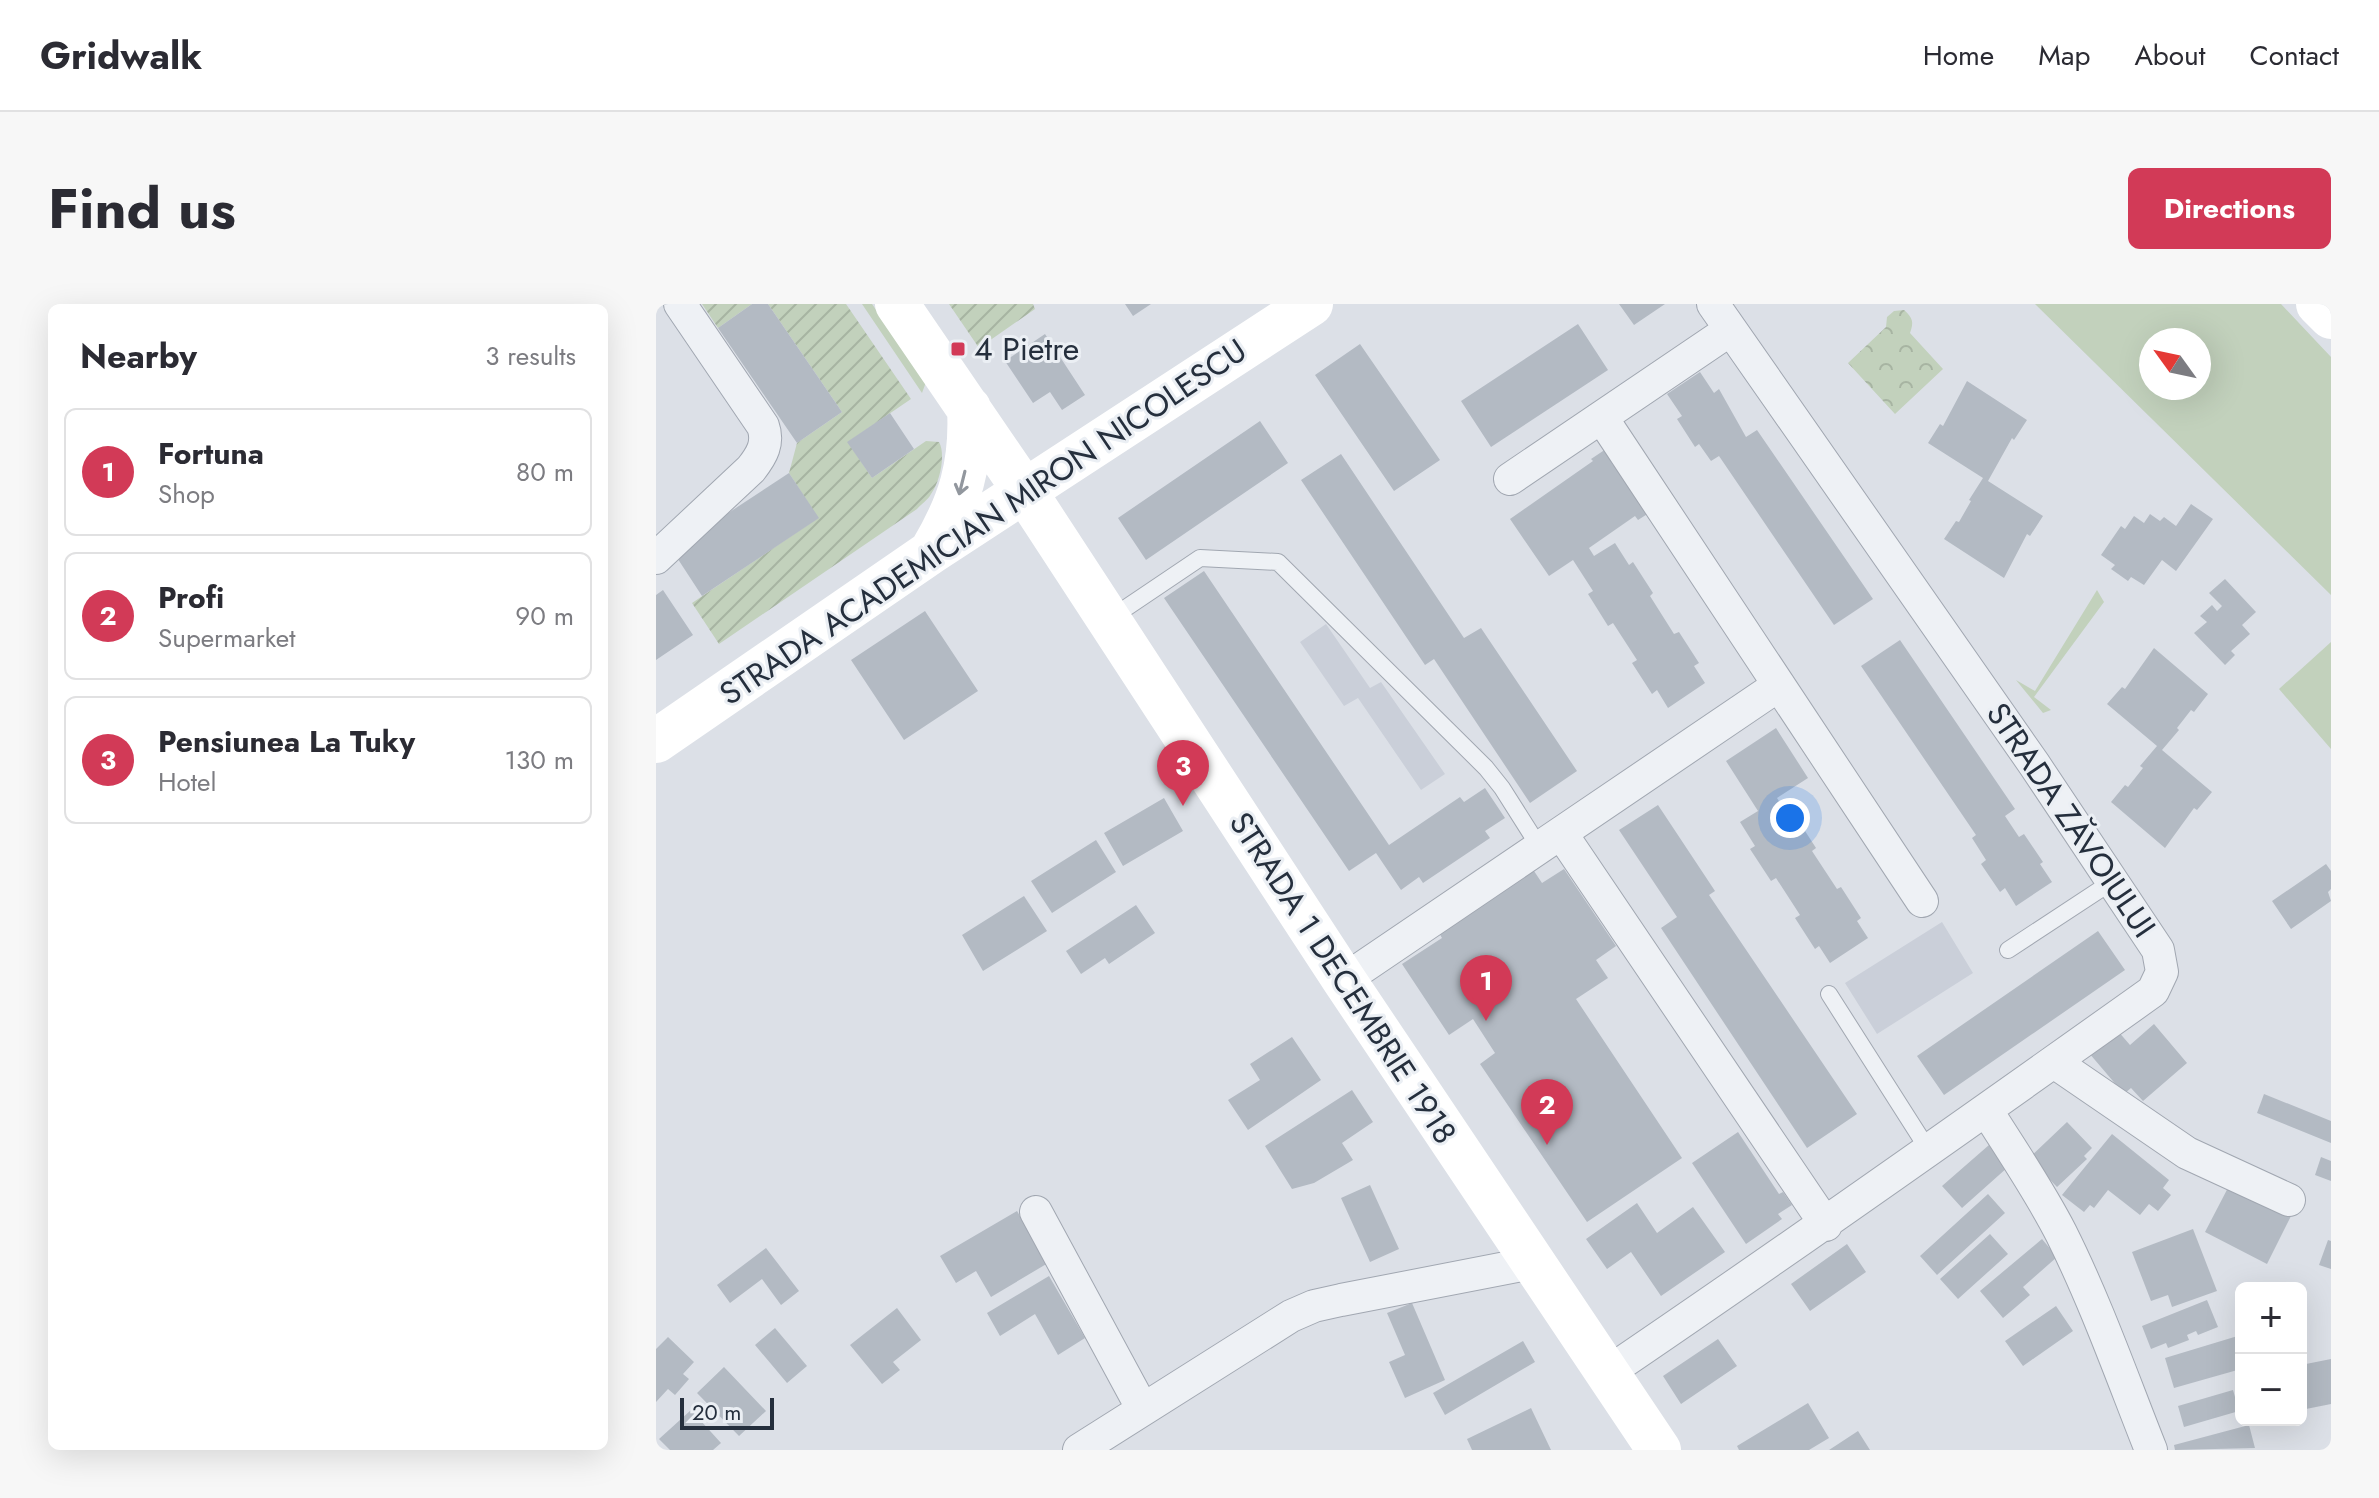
<!DOCTYPE html>
<html lang="en">
<head>
<meta charset="utf-8">
<style>
	body { margin:0; font-family:Jost,sans-serif; background:#f7f7f7; color:#2b2b33 }
	.controls { position:absolute; right:24px; bottom:24px; display:grid; overflow:hidden; border-radius:12px; box-shadow:0 8px 32px #0002 }
	.controls button { width:72px; height:72px; display:grid; place-items:center; padding:0; border:0; border-bottom:2px solid #e1e1e2; background:#fff; color:#2b2b33; font:40px sans-serif }
	.compass { position:absolute; left:1483px; top:24px; width:72px; height:72px; border-radius:50%; background:#fff; box-shadow:0 8px 32px #0002; rotate:303deg }
	.scale { position:absolute; left:24px; bottom:20px; width:94px; box-sizing:border-box; padding-left:8px; border:4px solid #252f3d; border-top:0; font-size:22px; line-height:28px; white-space:nowrap; color:#252f3d; -webkit-text-stroke:6px #ebeff4; paint-order:stroke }
	.you { position:absolute; left:1134px; top:514px; width:28px; height:28px; margin:-20px; border:6px solid #fff; border-radius:50%; background:#1a73e8; box-shadow:0 0 0 12px #1a73e833 }
	.badge { display:grid; place-items:center; width:52px; height:52px; border-radius:50%; background:#d23a57; color:#fff; font-size:26px; font-weight:700 }
	.pin { position:absolute; translate:-50% -66px; filter:drop-shadow(0 2px 4px #0008) }
	.pin::after { content:''; position:absolute; top:42px; width:28px; height:24px; background:inherit; clip-path:polygon(0 0,100% 0,50% 100%) }
	.list { margin:0; padding:0; list-style:none }
	h2 { display:flex; justify-content:space-between; align-items:center; height:104px; margin:0; padding:0 32px; font-size:34px }
	h2 small { font-size:26px; font-weight:400; color:#7c7c81 }
	.list li { display:grid; grid-template-columns:52px 1fr auto; gap:24px; align-items:center; box-sizing:border-box; height:128px; margin:0 16px 16px; padding:0 16px; border:2px solid #e1e1e2; border-radius:12px }
	.list b { display:block; font-size:30px; white-space:nowrap }
	.list p { margin:0; font-size:26px; white-space:nowrap; color:#7c7c81 }
	.list em { font-size:26px; font-style:normal; color:#7c7c81 }
	.map { position:relative; flex:none; width:1675px; height:1146px; overflow:hidden; border-radius:12px }
	header { display:flex; align-items:center; gap:48px; box-sizing:border-box; height:112px; padding:0 40px; background:#fff; border-bottom:2px solid #e1e1e2 }
	header strong { font-size:38px }
	nav { display:flex; gap:44px; margin-inline-start:auto; font-size:28px }
	.intro { display:flex; align-items:center; justify-content:space-between; box-sizing:border-box; height:192px; padding:0 48px }
	h1 { margin:0; font-size:56px }
	.button { padding:20px 36px; border-radius:12px; background:#d23a57; color:#fff; font-size:28px; font-weight:700 }
	main { display:flex; gap:48px; padding:0 48px }
	aside { flex:1; background:#fff; border-radius:12px; box-shadow:0 8px 32px #0002 }
	.map>svg:first-child { display:block }
	.built { fill:#cacfd9 }
	.grass { fill:#c2d1bc; fill-rule:evenodd }
	.park { fill:url(#park-crowns) }
	.garden { fill:url(#garden-furrows) }
	.building { fill:#b3bac3 }
	.lines { fill:none; stroke-linecap:round; stroke-linejoin:round }
	.lane-casing { stroke:#a1a7b1; stroke-width:18 }
	.street-casing { stroke:#a1a7b1; stroke-width:34 }
	.lane { stroke:#eef1f5; stroke-width:16 }
	.street { stroke:#eef1f5; stroke-width:32 }
	.secondary { stroke:#fff; stroke-width:44 }
	.oneway { stroke:#92979e }
	.poi-dot { fill:#d23a57; stroke:#ebeff4; stroke-width:3 }
	.labels { text-anchor:middle; dominant-baseline:central; stroke-width:6; stroke-linejoin:round; paint-order:stroke }
	.poi-label { font-size:32px; fill:#252f3d; stroke:#ebeff4; text-anchor:start }
	.street-label { font-size:32px; fill:#252f3d; stroke:#ebeff4 }
</style>
</head>
<body>
<header>
<strong>Gridwalk</strong>
<nav><a>Home</a><a>Map</a><a>About</a><a>Contact</a></nav>
</header>
<div class="intro"><h1>Find us</h1><a class="button">Directions</a></div>
<main>
<aside>
<h2>Nearby<small>3 results</small></h2>
<ul class="list">
<li><span class="badge">1</span><div><b>Fortuna</b><p>Shop</p></div><em>80 m</em></li>
<li><span class="badge">2</span><div><b>Profi</b><p>Supermarket</p></div><em>90 m</em></li>
<li><span class="badge">3</span><div><b>Pensiunea La Tuky</b><p>Hotel</p></div><em>130 m</em></li>
</ul>
</aside>
<div class="map">
<svg width="1675" height="1146" viewBox="0 0 1675 1146">
	<defs>
		<pattern id="park-crowns" width="20" height="18" patternUnits="userSpaceOnUse" patternTransform="scale(2)"><rect width="20" height="18" fill="#c2d1bc"/><path d="M2 6a3 3 0 1 1 6 0M12 15a3 3 0 1 1 6 0" fill="none" stroke="#a7b4a2"/></pattern>
		<pattern id="garden-furrows" width="10" height="10" patternUnits="userSpaceOnUse" patternTransform="scale(2)"><rect width="10" height="10" fill="#c2d1bc"/><path d="M-1 1l2-2M0 10L10 0M9 11l2-2" fill="none" stroke="#a7b4a2"/></pattern>
	</defs>
	<rect width="100%" height="100%" fill="#dce0e7"/>
	<!-- built -->
	<path class="built" d="M670,320L714,384L725,378L789,470L765,486L702,394L688,402L644,338Z
		M1286,618L1317,669L1221,730L1189,679Z"/>
	<!-- grass -->
	<path class="grass" d="M206,0H216L270,78L266,89Z
		M1379,0H1625L1675,53V291ZM1543,36V84H1495V36Z
		M1441,286L1448,298L1378,393L1395,406L1387,409L1360,376L1379,387Z
		M1675,338V445L1623,385Z"/>
	<!-- park -->
	<path class="park" d="M1248,6C1257,14 1258,18 1254,29L1287,65L1239,110L1192,59L1230,23L1231,13L1238,7Z"/>
	<!-- garden -->
	<path class="garden" d="M46,0H96L62,24Z
		M112,0H190L255,95L192,138L216,174L270,137L283,138C290,150 284,178 275,190C272,196 265,200 261,205L63,340L36,299L162,214L133,169L141,139L186,108Z
		M293,0H377L379,5L323,44Z"/>
	<!-- building -->
	<path class="building" d="M96,0H112L186,108L141,139L62,24Z
		M469,0H495L477,12Z
		M963,0H1009L978,21Z
		M922,20L952,66L835,143L805,97Z
		M389,30L429,91L406,106L394,88L377,99L349,57Z
		M704,40L784,156L738,187L659,71Z
		M1044,68L1058,89L1063,85L1090,133L1101,126L1217,295L1178,321L1063,152L1055,157L1043,140L1039,143L1021,115L1026,112L1011,90Z
		M1311,77L1371,116L1358,136L1356,134L1332,177L1387,212L1374,232L1371,230L1348,274L1288,235L1300,217L1303,218L1315,197L1313,196L1327,174L1272,139L1284,120L1287,122Z
		M234,109L258,145L216,174L191,138Z
		M604,117L632,159L490,256L462,214Z
		M950,145L957,156L955,158L993,209L982,216L979,212L933,244L938,252L959,239L973,261L977,258L997,289L994,292L1018,330L1023,328L1043,359L1038,362L1049,379L1012,404L1001,386L996,390L976,359L981,356L957,319L952,322L932,290L937,287L917,256L893,272L854,215L937,157L935,155Z
		M685,150L808,334L825,324L921,467L874,499L778,355L769,361L645,176Z
		M133,169L163,214L46,292L16,246Z
		M1535,200L1557,215L1520,267L1506,256L1488,281L1475,273L1472,277L1455,265L1459,261L1445,251L1465,222L1469,225L1478,212L1488,219L1494,210L1504,217L1508,213L1520,222Z
		M548,267L733,541L804,493L808,498L829,484L849,514L829,527L834,534L767,579L763,573L745,586L720,549L693,567L508,294Z
		M1569,275L1600,308L1586,321L1594,330L1575,347L1579,351L1569,361L1538,329L1551,318L1544,312L1556,301L1561,307L1566,302L1553,289Z
		M7,286L37,331L0,356V291Z
		M269,307L322,387L248,436L195,356Z
		M1244,336L1359,505L1349,512L1363,533L1368,530L1387,558L1384,560L1396,578L1360,602L1349,584L1344,588L1325,560L1330,556L1316,534L1320,531L1205,362Z
		M1498,344L1552,390L1538,408L1535,406L1521,424L1523,426L1506,446L1556,488L1541,506L1538,504L1509,544L1455,498L1469,481L1472,483L1487,464L1484,462L1501,442L1451,400L1466,383L1469,385Z
		M1120,424L1152,474L1121,494L1135,516L1140,513L1160,544L1156,547L1181,585L1185,583L1205,614L1201,617L1212,634L1174,659L1163,642L1159,645L1139,614L1144,611L1120,574L1115,577L1094,545L1099,542L1084,518L1102,507L1070,457Z
		M508,494L527,527L467,562L448,529Z
		M1002,501L1059,587L1053,591L1201,810L1151,844L1005,624L1021,613L963,526Z
		M440,536L460,568L396,609L375,577Z
		M1670,560L1675,567V585L1672,588L1675,597L1635,625L1616,597Z
		M876,564L886,579L908,565L960,642L940,656L952,674L920,695L1026,854L931,918L824,760L839,749L817,715L793,731L746,660L786,634L782,627Z
		M368,592L391,627L327,667L306,631Z
		M480,601L499,629L453,660L449,654L425,670L410,647Z
		M1442,627L1469,666L1288,791L1261,752Z
		M1498,720L1531,759L1487,797L1475,784L1468,790L1433,749L1461,726L1474,741Z
		M636,733L665,776L592,826L572,796L604,776L594,760Z
		M696,786L717,818L686,839L697,856L658,879L636,885L609,842Z
		M1608,790L1675,817V839L1601,809Z
		M1411,818L1436,844L1428,852L1431,855L1401,883L1373,854Z
		M1082,828L1123,890L1127,888L1136,901L1122,910L1126,915L1090,940L1036,859Z
		M1456,830L1513,876L1507,884L1515,891L1502,907L1493,900L1484,911L1452,886L1438,904L1434,901L1428,908L1406,891Z
		M1333,841L1352,863L1306,904L1286,882Z
		M1665,853L1675,857V877L1659,871Z
		M1575,878L1636,910L1611,960L1549,928Z
		M714,881L743,945L714,958L685,894Z
		M1332,890L1349,909L1281,971L1264,952Z
		M981,899L1001,929L1037,903L1069,948L1005,992L975,948L951,965L930,935Z
		M361,907L392,959L335,993L320,967L300,979L284,952Z
		M1537,925L1561,987L1516,1003L1512,991L1495,997L1476,948Z
		M1334,930L1352,950L1302,995L1284,975Z
		M1386,935L1401,953L1367,983L1374,991L1347,1014L1324,987Z
		M1672,936L1675,937V965L1663,961Z
		M1191,940L1210,968L1154,1007L1135,980Z
		M110,944L143,987L125,1001L106,975L74,999L61,981Z
		M393,972L429,1034L402,1051L379,1010L344,1032L331,1009Z
		M1551,996L1562,1023L1542,1031L1540,1027L1531,1031L1533,1036L1512,1044L1510,1039L1495,1045L1486,1022Z
		M756,999L789,1076L749,1094L733,1058L749,1051L731,1009Z
		M1400,1002L1417,1027L1367,1062L1349,1037Z
		M241,1004L265,1036L237,1058L244,1066L226,1080L194,1041Z
		M119,1024L151,1062L131,1079L99,1041Z
		M1585,1031V1065L1518,1084L1509,1054Z
		M12,1033L38,1058L27,1070L33,1075L19,1091L12,1085L0,1098V1045Z
		M1062,1035L1081,1062L1025,1100L1007,1072Z
		M867,1037L879,1058L789,1111L777,1089Z
		M1675,1055V1100L1645,1106V1061Z
		M68,1063L110,1107L83,1132L41,1089Z
		M1577,1086L1583,1107L1528,1123L1522,1102Z
		M1152,1099L1173,1134L1153,1146H1083L1081,1142Z
		M875,1104L895,1146H816L811,1135Z
		M35,1106L65,1139L57,1146H14L3,1135Z
		M1593,1121L1599,1144L1519,1146L1518,1141Z
		M1202,1127L1214,1146H1173Z"/>
	<g class="lines">
		<defs>
			<path id="lane" d="M455,314L544,254L622,258L830,464L846,484L884,544
				M1352,646L1457,577
				M1173,690L1273,847"/>
			<path id="street" d="M946,114L1266,597
				M854,175L1074,26
				M0,254L95,165C106,151 113,139 107,122L24,0
				M905,529L1170,921
				M688,676L1123,381
				M1398,758L1531,849L1633,896
				M1331,807C1356,847 1383,886 1405,929C1440,999 1466,1073 1495,1146
				M380,908L486,1104
				M951,1069C1135,944 1316,816 1497,687L1506,668L1502,646L1378,460L1057,0
				M423,1146L635,1012L658,1002L685,996L876,959"/>
		</defs>
		<!-- lane casing -->
		<use href="#lane" class="lane-casing"/>
		<!-- street casing -->
		<use href="#street" class="street-casing"/>
		<!-- lane -->
		<use href="#lane" class="lane"/>
		<!-- street -->
		<use href="#street" class="street"/>
		<!-- secondary -->
		<path class="secondary" d="M241,0L368,186L688,676L1003,1146
			M1662,0L1675,13
			M276,246C304,199 316,160 313,104
			M0,437L275,248L655,0"/>
	</g>
	<!-- one-way arrows -->
	<defs><path id="oneway-shaft" d="M-6 0H5M1.5-3L5.5 0L1.5 3" fill="none" stroke-width="1.6" stroke-linecap="round" stroke-linejoin="round" transform="scale(2)"/></defs>
	<use class="oneway" href="#oneway-shaft" transform="translate(306 179) rotate(104)"/>
	<!-- markers -->
	<rect class="poi-dot" x="294" y="37" width="16" height="16" rx="4"/>
	<g class="labels">
		<!-- poi labels -->
		<g class="poi-label">
			<text x="318" y="45">4 Pietre</text>
		</g>
		<!-- street labels -->
		<g class="street-label">
			<text transform="translate(327 218) rotate(-34)">STRADA ACADEMICIAN MIRON NICOLESCU</text>
			<text transform="translate(1415 516) rotate(56)">STRADA ZĂVOIULUI</text>
			<text transform="translate(687 674) rotate(57)">STRADA 1 DECEMBRIE 1918</text>
		</g>
	</g>
</svg>
<div class="controls">
<button>+</button>
<button>−</button>
</div>
<svg class="compass" viewBox="-18 -18 36 36"><path d="M0-13l5 13h-10z" fill="#e53935"/><path d="M0 13l5-13h-10z" fill="#7c7c81"/></svg>
<div class="scale">20 m</div>
<div class="you"></div>
<div class="pin badge" style="left:830px;top:717px">1</div>
<div class="pin badge" style="left:891px;top:841px">2</div>
<div class="pin badge" style="left:527px;top:502px">3</div>
</div>
</main>
</body>
</html>
